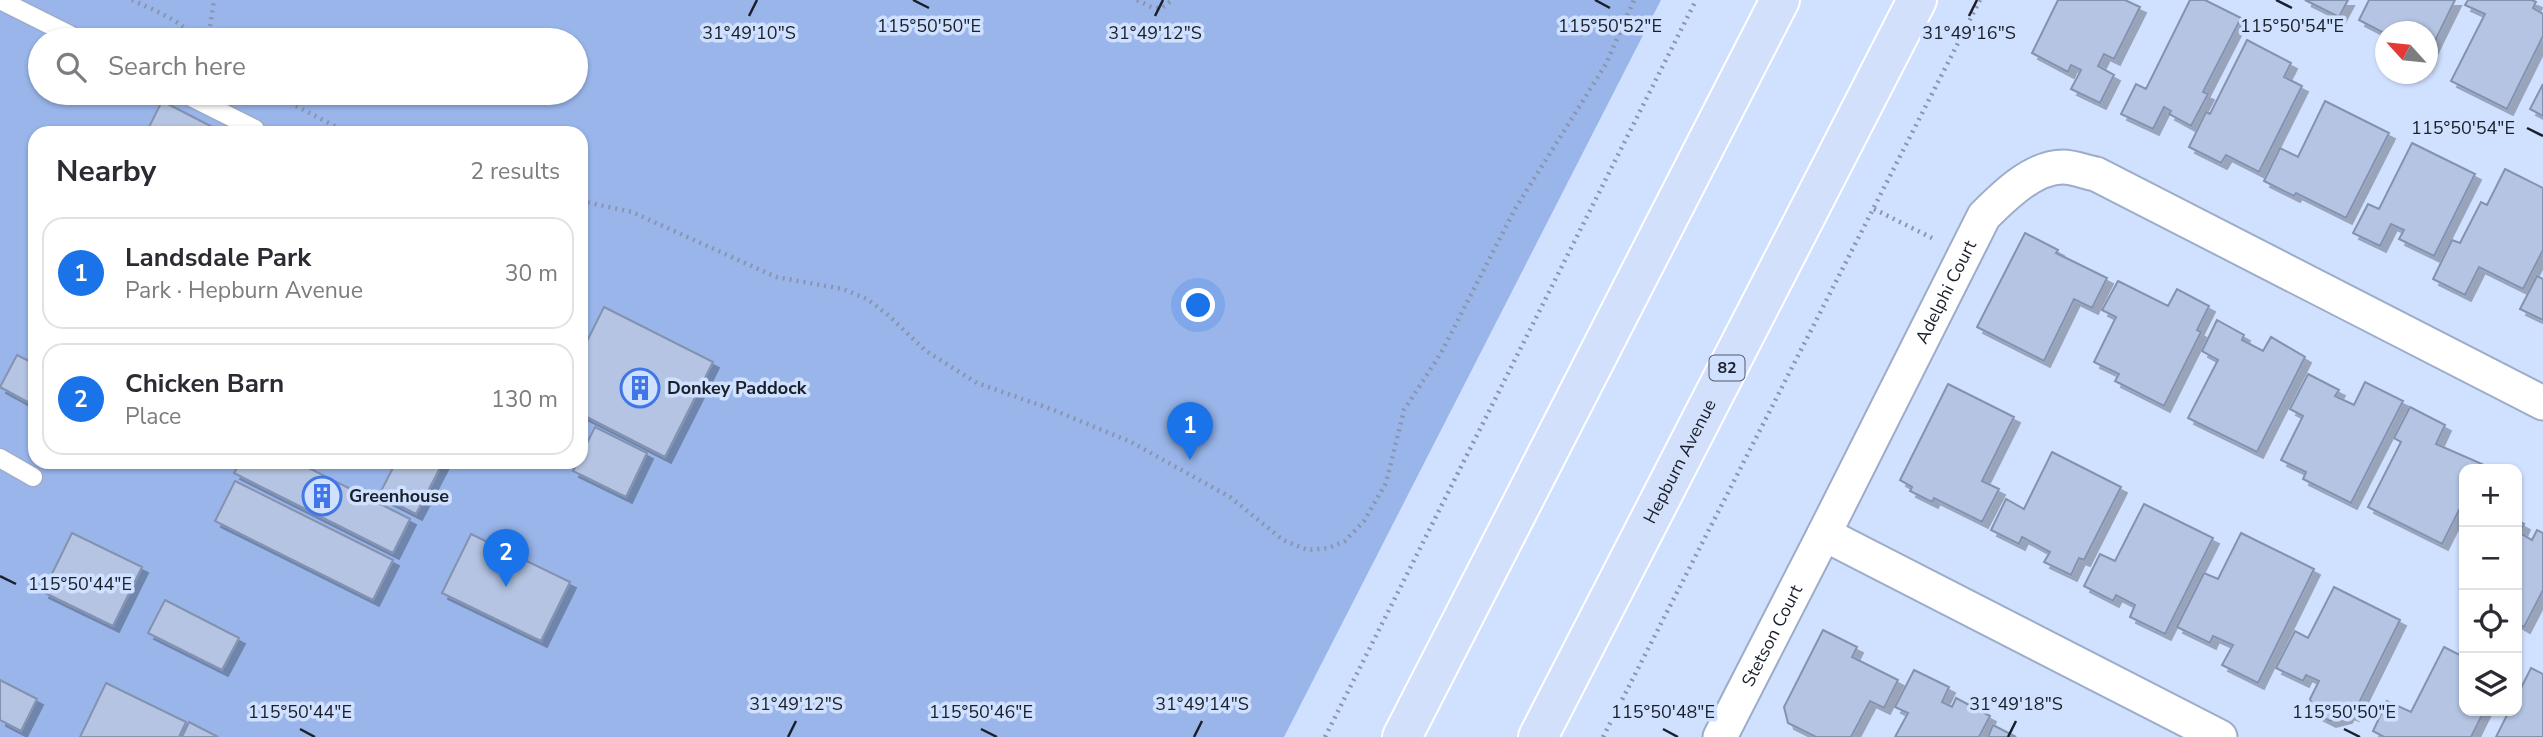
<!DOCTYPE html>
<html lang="en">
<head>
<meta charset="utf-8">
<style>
	body { margin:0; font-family:"Nunito Sans",sans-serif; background:#f2f2f3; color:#2b2b33 }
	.controls { position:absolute; right:21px; bottom:21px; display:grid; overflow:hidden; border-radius:14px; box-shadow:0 2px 5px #0004 }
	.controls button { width:63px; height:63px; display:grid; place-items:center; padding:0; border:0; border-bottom:2px solid #e1e1e2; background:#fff; color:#2b2b33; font:35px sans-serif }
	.compass { position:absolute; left:2375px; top:21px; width:63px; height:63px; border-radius:50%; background:#fff; box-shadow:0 2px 5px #0004; rotate:297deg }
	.you { position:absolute; left:1199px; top:306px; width:24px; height:24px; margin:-18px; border:5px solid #fff; border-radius:50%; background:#1a73e8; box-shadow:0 0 0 10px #1a73e833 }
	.badge { display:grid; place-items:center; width:46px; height:46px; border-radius:50%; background:#1a73e8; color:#fff; font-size:23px; font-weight:700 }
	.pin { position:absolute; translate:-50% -58px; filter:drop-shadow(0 2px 4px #0008) }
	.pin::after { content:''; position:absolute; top:37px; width:24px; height:21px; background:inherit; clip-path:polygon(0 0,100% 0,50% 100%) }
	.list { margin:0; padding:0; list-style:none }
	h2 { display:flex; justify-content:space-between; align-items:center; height:91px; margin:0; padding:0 28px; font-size:30px }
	h2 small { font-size:23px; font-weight:400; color:#7c7c81 }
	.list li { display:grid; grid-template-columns:46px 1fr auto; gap:21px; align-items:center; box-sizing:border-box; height:112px; margin:0 14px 14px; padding:0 14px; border:2px solid #e1e1e2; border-radius:21px }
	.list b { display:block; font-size:26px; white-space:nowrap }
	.list p { margin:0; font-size:23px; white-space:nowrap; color:#7c7c81 }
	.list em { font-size:23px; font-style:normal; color:#7c7c81 }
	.icon { flex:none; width:38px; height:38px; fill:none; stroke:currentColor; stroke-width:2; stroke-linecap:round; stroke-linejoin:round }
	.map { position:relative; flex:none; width:2543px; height:737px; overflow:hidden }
	.search { position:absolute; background:#fff; box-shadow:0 2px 5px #0004; left:28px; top:28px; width:560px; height:77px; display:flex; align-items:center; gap:18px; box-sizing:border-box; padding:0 24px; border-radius:38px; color:#7c7c81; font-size:26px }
	.panel { position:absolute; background:#fff; box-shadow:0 2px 5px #0004; left:28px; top:126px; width:560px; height:343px; border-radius:21px }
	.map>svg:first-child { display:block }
	.green { fill:#99b5ea; fill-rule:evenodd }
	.building { fill:#b4c4e2; stroke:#8392af; stroke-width:2; filter:url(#shadow) }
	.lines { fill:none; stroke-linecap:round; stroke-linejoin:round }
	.service-casing { stroke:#9cacc9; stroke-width:21 }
	.minor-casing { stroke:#9cacc9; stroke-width:37 }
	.primary-casing { stroke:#fff; stroke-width:42 }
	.path { stroke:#8995ad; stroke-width:4.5; stroke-dasharray:2 5; stroke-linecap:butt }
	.service { stroke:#fff; stroke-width:18 }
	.minor { stroke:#fff; stroke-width:33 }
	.primary { stroke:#d3e0fb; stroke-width:38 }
	.ticks { fill:none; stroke:#1a202b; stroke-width:2.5 }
	.labels { text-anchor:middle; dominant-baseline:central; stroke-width:7; stroke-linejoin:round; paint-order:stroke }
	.shield { fill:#d0e0ff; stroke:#515a6b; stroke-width:2 }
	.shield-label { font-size:16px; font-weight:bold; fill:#1a202b }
	.street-label { font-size:18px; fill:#1a202b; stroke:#d0e0ff }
	.poi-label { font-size:18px; font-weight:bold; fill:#1a202b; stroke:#d0e0ff; text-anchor:start }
	.ticks-label { font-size:18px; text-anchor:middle; fill:#1a202b; stroke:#d0e0ff; stroke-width:7; stroke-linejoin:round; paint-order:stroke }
</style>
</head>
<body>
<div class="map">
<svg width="2543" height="737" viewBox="0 0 2543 737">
	<defs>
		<filter id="shadow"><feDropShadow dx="6" dy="6" stdDeviation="0" flood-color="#0004"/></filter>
	</defs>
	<rect width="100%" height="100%" fill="#d0e0ff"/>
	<!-- green -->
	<path class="green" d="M0,0H1661L1284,737H0ZM40,40H576V93H40ZM35,133H581V462H35Z"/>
	<!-- building -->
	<path class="building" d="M2058,0H2125L2140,7L2114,59L2104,54L2098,66L2114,75L2100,103L2071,89L2081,70L2071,65L2068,72L2032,53Z
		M2190,0H2205L2241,18L2203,92L2208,94L2191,126L2169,114L2171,111L2164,107L2153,129L2121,114L2136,84L2146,89Z
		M2305,0H2348L2339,17Z
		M2369,0H2455L2428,55V32H2386V34L2359,20Z
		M2468,0H2532L2536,2L2533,8L2543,14V36L2507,109L2451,81L2485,14L2465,5Z
		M2247,40L2291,63L2284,77L2302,86L2259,172L2226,155L2221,163L2189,147L2206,112L2210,114Z
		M2543,84V116L2530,109Z
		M162,101L224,133H146Z
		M2325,101L2389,133L2346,218L2296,193L2294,196L2264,181L2280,148L2298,157Z
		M2412,143L2475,174L2434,256L2399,239L2404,230L2391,224L2380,246L2353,233L2368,204L2379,209Z
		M2505,169L2543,188V250L2523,289L2479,267L2465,295L2433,279L2452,240L2460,243L2481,202L2487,205Z
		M2025,233L2058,250L2056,253L2107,278L2092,308L2074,299L2044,361L1977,327Z
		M2537,276L2543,279V320L2520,309Z
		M2118,281L2168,306L2177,289L2209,306L2197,330L2201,332L2164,406L2115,381L2119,374L2094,362L2116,317L2102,310Z
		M604,307L713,362L665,457L581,414V353Z
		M2217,320L2244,335L2242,340L2263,351L2271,337L2305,357L2257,452L2188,418L2218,360L2202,351Z
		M17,355L35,364V406L0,387Z
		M2308,374L2339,390L2335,396L2354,405L2365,382L2403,401L2351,503L2303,479L2306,472L2281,460L2303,416L2290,409Z
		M1948,384L2014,417L1982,481L1999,489L1982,522L1934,498L1932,502L1910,491L1912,487L1900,480Z
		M2410,407L2445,425L2436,444L2482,464L2480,469H2464V500L2442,544L2368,507L2401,442L2394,438Z
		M595,427L647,453L626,497L573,471L578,462H581V455Z
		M2052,452L2121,487L2084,560L2079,558L2071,575L2044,562L2050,552L2022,537L2019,544L1991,530L2006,499L2024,509Z
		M240,462H297L410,519L393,553L234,473Z
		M396,462H443L416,514L379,495Z
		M235,481L393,560L373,600L215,521Z
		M2144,504L2213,538L2165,634L2130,617L2135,605L2116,595L2113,601L2084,586L2100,554L2115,561Z
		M2517,520L2524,524L2520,533L2532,540L2537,530L2543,533V590L2524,627L2517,623Z
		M72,533L142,567L113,626L43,592Z
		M2241,533L2314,569L2258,683L2222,665L2233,645L2213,636L2210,643L2177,627L2204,573L2218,579Z
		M471,534L570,582L541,641L442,593Z
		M2334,587L2400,620L2353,715L2348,713L2346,717L2330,721L2316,714L2310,699L2319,681L2306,675L2303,681L2276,668L2295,631L2308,638Z
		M165,600L239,638L222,670L148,633Z
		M1823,630L1857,647L1852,657L1898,680L1884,708L1870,701L1851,737H1816L1788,723L1784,707Z
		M2444,647L2464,657V711H2484L2471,737H2384L2373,731L2387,701L2411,712Z
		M2531,668L2543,674V737H2496L2509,711H2517V696Z
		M1914,670L1949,687L1942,702L1952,707L1956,698L1990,716L1979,737H1895L1908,713L1895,707Z
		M0,680L37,699L21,731L0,720Z
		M106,683L186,722L179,737H80Z
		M189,722L218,737H182Z
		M1993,725L2016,737H1988Z"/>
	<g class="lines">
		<defs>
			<path id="service" d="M0,0L80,40
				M183,93L255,129
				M0,458L33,477"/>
			<g id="minor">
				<path id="s1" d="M1720,737L1824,534"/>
				<path id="s2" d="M2220,737L1824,534L1984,216C2004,196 2033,167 2063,167C2073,167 2085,172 2096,174L2543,403"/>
			</g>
			<g id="primary">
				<path d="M1402,737L1780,0"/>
				<path id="s3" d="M1538,737L1917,0"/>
			</g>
		</defs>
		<!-- service casing -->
		<use href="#service" class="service-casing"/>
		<!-- minor casing -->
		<use href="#minor" class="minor-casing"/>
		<!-- primary casing -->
		<use href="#primary" class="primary-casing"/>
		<!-- path -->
		<path class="path" d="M132,0C153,10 182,20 196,40
			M1137,0L1153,8H1162L1172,0
			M208,40L214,0
			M271,93L348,133
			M581,201L632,212L776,277L843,289L867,299L888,315L926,351L977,383L1051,409L1131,442L1230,497L1283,540L1308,550L1329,548L1345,541L1364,521L1386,483L1404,410L1441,353L1515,209L1606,64L1634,0
			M1874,209L1932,238
			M1325,737L1696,0
			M1603,737L1980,0"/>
		<!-- service -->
		<use href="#service" class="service"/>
		<!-- minor -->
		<use href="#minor" class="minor"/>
		<!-- primary -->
		<use href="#primary" class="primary"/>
	</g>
	<!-- ticks -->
	<path class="ticks" d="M913,0L929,8M1595,0L1610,8M2276,0L2292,8M749,16L757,0M1155,16L1163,0M1969,16L1977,0M2527,128L2543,136M0,576L16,584M300,729L315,737M981,729L997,737M1663,729L1678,737M2344,729L2360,737M788,737L796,721M1194,737L1202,721M2008,737L2016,721"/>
	<!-- icons -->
	<defs>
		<symbol id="building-ring" viewBox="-11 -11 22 22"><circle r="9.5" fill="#d0e0ff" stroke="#4076e6" stroke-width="1.5"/><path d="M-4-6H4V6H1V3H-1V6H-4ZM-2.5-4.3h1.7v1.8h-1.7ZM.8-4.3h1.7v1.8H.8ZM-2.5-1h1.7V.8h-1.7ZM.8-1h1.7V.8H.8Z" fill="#4076e6"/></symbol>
	</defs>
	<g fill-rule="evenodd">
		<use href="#building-ring" x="618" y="366" width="44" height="44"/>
		<use href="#building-ring" x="300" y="474" width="44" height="44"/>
	</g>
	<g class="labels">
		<!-- shield labels -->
		<rect class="shield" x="1709.5" y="355.5" width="35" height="25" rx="5"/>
		<g class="shield-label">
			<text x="1727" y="368">82</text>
		</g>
		<!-- street labels -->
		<g class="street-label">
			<text stroke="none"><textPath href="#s2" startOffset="716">Adelphi Court</textPath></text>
			<text stroke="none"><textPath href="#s3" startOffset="310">Hepburn Avenue</textPath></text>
			<text stroke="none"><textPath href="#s1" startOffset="114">Stetson Court</textPath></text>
		</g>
		<!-- poi labels -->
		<g class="poi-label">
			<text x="667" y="388">Donkey Paddock</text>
			<text x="349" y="496">Greenhouse</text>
		</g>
	</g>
	<g class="ticks-label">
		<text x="1610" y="32">115°50'52"E</text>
		<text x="929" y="32">115°50'50"E</text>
		<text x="2292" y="32">115°50'54"E</text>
		<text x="749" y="39">31°49'10"S</text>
		<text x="1155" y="39">31°49'12"S</text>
		<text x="1969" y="39">31°49'16"S</text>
		<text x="2463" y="134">115°50'54"E</text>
		<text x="80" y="590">115°50'44"E</text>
		<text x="796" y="710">31°49'12"S</text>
		<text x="1202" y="710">31°49'14"S</text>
		<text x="2016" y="710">31°49'18"S</text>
		<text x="300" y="718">115°50'44"E</text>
		<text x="981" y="718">115°50'46"E</text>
		<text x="1663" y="718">115°50'48"E</text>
		<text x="2344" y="718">115°50'50"E</text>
	</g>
</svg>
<div class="controls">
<button>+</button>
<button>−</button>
<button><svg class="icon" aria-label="locate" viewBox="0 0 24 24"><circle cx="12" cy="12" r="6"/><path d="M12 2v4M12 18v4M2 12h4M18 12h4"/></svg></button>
<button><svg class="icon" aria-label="layers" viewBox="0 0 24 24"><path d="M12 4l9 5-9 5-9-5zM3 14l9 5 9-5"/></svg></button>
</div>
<svg class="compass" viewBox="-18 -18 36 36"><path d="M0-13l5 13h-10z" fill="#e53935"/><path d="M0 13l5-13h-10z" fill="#7c7c81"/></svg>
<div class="you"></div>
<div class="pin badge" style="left:1190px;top:460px">1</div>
<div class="pin badge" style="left:506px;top:587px">2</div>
<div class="search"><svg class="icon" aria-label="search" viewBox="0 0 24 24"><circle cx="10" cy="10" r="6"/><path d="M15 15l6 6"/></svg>Search here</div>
<section class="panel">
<h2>Nearby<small>2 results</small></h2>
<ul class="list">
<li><span class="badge">1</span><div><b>Landsdale Park</b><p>Park · Hepburn Avenue</p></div><em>30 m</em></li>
<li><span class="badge">2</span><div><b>Chicken Barn</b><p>Place</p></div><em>130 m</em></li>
</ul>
</section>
</div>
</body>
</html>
